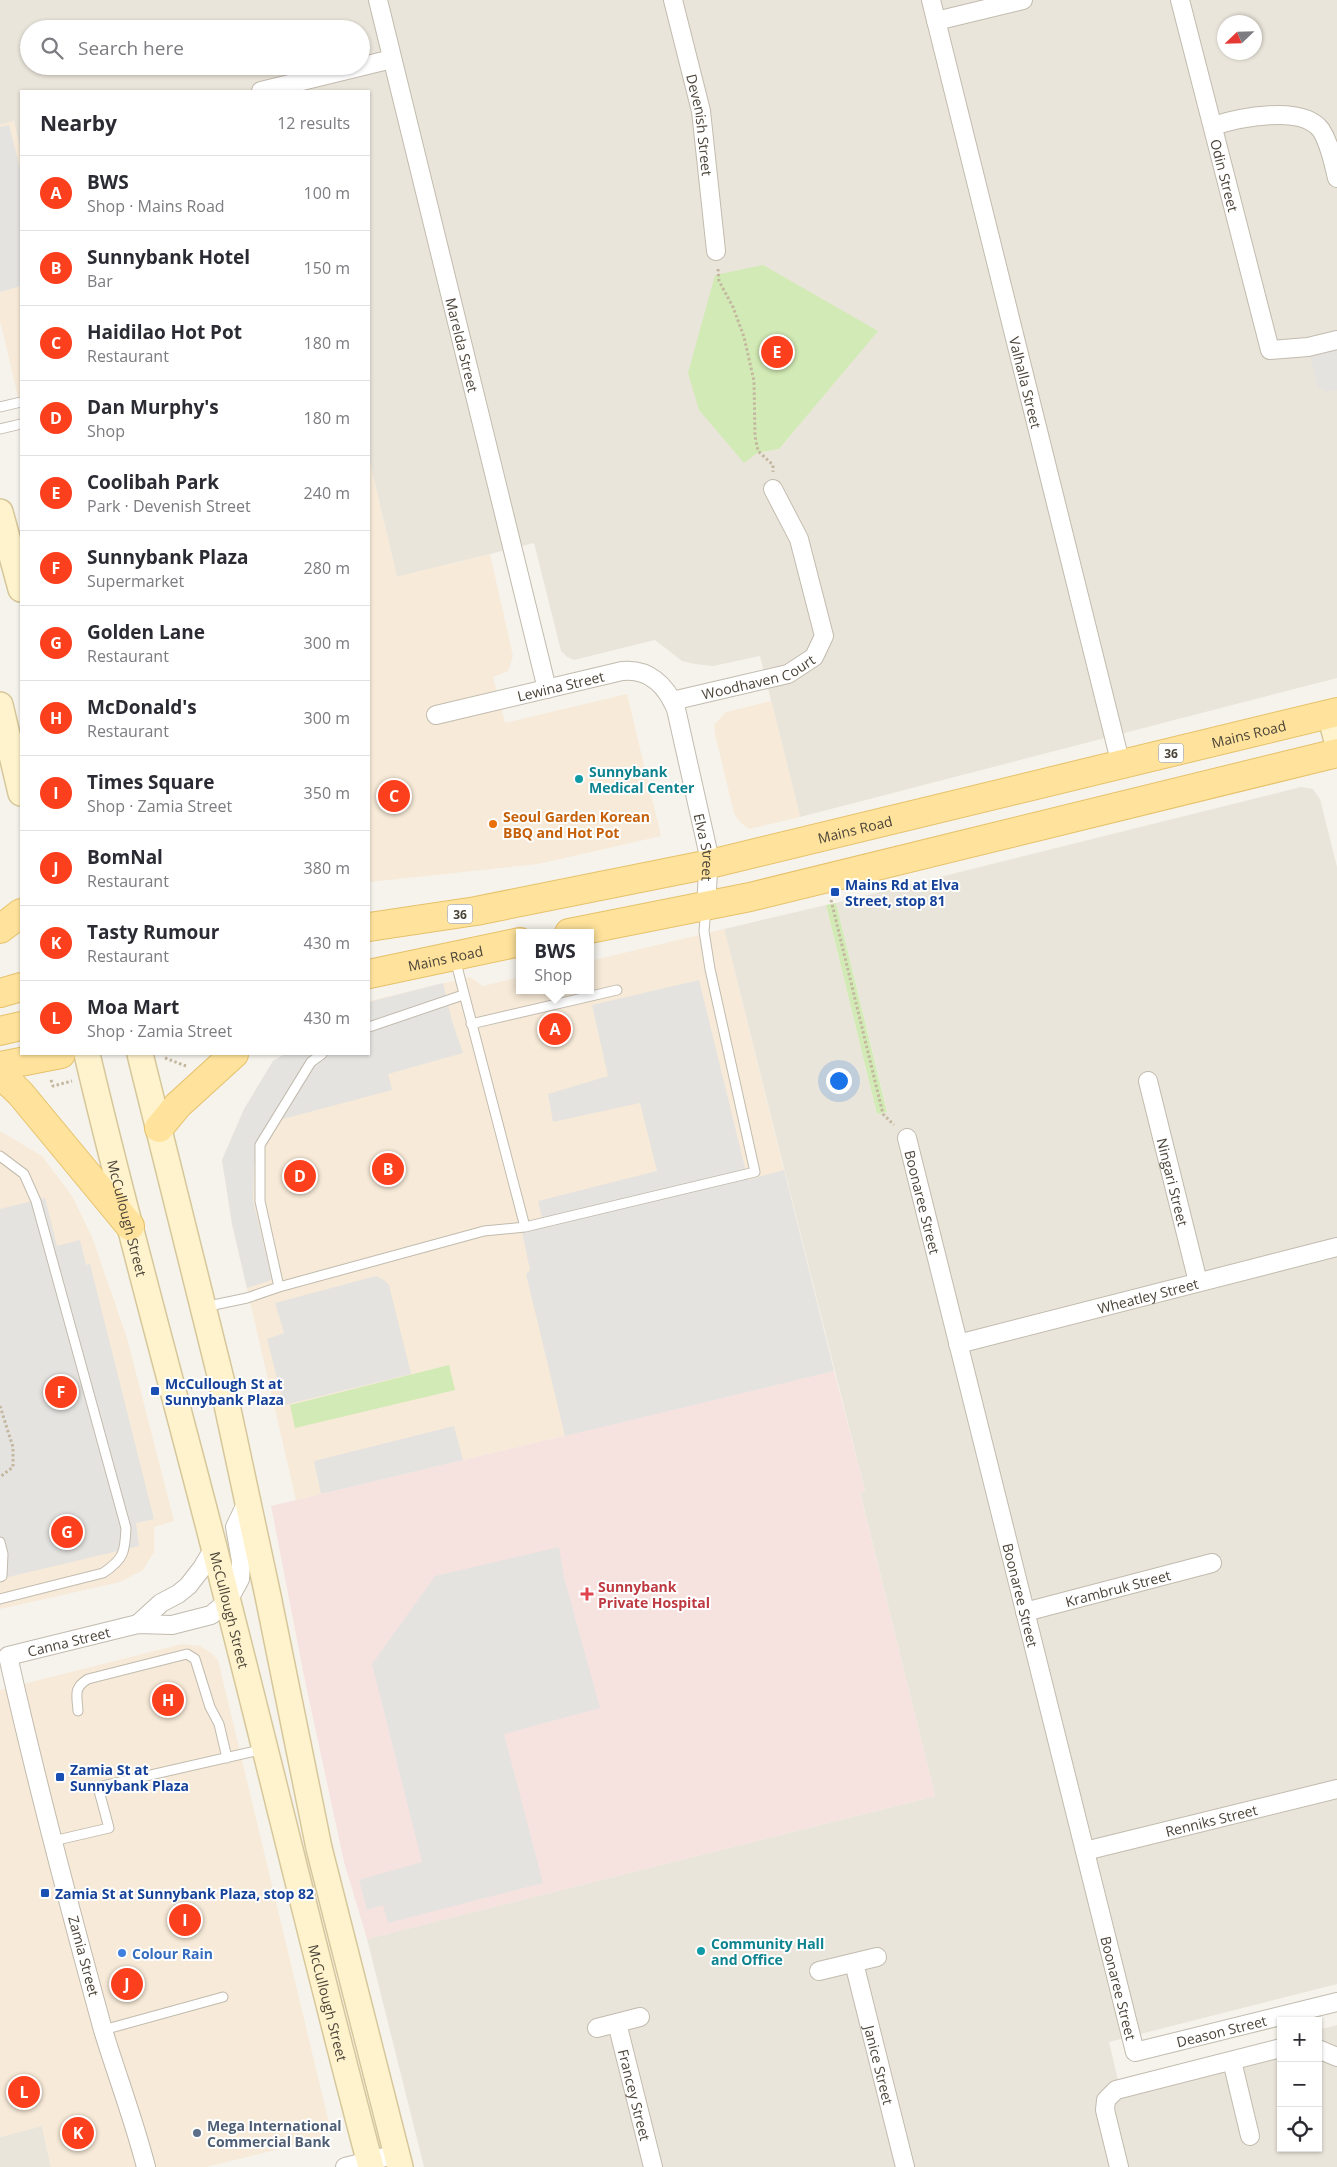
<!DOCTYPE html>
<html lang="en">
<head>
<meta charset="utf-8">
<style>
	body { margin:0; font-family:"Open Sans",sans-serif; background:#f2f2f3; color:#2b2b33 }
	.controls { position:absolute; right:15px; bottom:15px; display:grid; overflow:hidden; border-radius:0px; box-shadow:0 1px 4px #0004 }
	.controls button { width:45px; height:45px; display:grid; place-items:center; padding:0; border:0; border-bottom:1px solid #e1e1e2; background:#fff; color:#2b2b33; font:25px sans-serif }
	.compass { position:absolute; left:1217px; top:15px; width:45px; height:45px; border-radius:50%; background:#fff; box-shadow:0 1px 4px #0004; rotate:247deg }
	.you { position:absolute; left:838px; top:1080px; width:18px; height:18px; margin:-12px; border:4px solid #fff; border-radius:50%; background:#1a73e8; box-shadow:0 0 0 8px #1a73e833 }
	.badge { display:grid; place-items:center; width:32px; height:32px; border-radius:50%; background:#fc3f1d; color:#fff; font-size:16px; font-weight:700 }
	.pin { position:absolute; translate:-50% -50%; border:2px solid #fff; box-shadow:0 1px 5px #0006 }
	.popup { position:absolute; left:516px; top:929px; width:78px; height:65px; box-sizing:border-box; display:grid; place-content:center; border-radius:0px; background:#fff; filter:drop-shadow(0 1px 4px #0005); font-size:16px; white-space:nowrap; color:#7c7c81 }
	.popup b { font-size:19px; color:#2b2b33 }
	.popup::after { content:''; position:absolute; left:50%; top:100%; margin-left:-10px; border:10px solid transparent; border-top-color:#fff }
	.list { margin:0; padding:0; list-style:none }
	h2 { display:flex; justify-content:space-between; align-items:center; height:65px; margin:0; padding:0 20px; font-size:21px }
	h2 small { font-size:16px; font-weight:400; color:#7c7c81 }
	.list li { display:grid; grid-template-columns:32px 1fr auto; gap:15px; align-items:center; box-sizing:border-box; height:75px; padding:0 20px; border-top:1px solid #e1e1e2 }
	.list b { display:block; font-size:19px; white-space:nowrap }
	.list p { margin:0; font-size:16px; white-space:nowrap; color:#7c7c81 }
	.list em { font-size:16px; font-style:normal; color:#7c7c81 }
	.icon { flex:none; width:28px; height:28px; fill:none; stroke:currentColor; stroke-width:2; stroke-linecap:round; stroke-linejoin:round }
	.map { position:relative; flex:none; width:1337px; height:2167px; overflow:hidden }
	.search { position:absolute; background:#fff; box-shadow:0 1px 4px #0004; left:20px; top:20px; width:350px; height:55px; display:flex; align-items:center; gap:12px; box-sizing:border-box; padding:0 18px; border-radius:28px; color:#7c7c81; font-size:19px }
	.panel { position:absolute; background:#fff; box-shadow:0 1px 4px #0004; left:20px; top:90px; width:350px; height:965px; border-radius:0px }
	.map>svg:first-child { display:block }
	.residential { fill:#eae5da; fill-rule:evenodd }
	.commercial { fill:#f7ead8 }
	.medical { fill:#f6e3e0 }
	.green { fill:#d2eab5 }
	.parking { fill:#e5e3e0 }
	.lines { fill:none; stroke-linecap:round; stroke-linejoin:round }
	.lane-casing { stroke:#c2bbae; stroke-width:11 }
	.street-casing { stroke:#c2bbae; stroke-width:20 }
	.secondary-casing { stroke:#d6c79b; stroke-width:28 }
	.primary-casing { stroke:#e6c16a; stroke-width:30 }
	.path { stroke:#c4b79f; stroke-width:3; stroke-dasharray:2.5 2.5; stroke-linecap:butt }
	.lane { stroke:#fff; stroke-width:9 }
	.street { stroke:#fff; stroke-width:18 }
	.secondary { stroke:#fff3cd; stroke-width:25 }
	.primary { stroke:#ffe39c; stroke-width:28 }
	.culture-dot { fill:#0f9aa8; stroke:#fff; stroke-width:2 }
	.food-dot { fill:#e8710a; stroke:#fff; stroke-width:2 }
	.transit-dot { fill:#1a4fb4; stroke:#fff; stroke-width:2 }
	.health-dot { fill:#e0444e; stroke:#fff; stroke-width:2 }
	.shop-dot { fill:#3f7fe0; stroke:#fff; stroke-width:2 }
	.service-dot { fill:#5c6f8a; stroke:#fff; stroke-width:2 }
	.labels { text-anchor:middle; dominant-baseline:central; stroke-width:4; stroke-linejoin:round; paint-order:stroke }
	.shield { fill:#fff; stroke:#817c74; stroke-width:1 }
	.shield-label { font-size:12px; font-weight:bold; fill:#4b4439 }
	.street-label { font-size:14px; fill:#4b4439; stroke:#fff }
	.culture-label { font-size:14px; font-weight:bold; fill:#0d838f; stroke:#fff; text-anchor:start }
	.food-label { font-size:14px; font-weight:bold; fill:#c56008; stroke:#fff; text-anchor:start }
	.transit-label { font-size:14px; font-weight:bold; fill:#164399; stroke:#fff; text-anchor:start }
	.health-label { font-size:14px; font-weight:bold; fill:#be3a42; stroke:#fff; text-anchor:start }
	.shop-label { font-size:14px; font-weight:bold; fill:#366cbe; stroke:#fff; text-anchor:start }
	.service-label { font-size:14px; font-weight:bold; fill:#4e5e75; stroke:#fff; text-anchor:start }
</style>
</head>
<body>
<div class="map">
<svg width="1337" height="2167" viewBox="0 0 1337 2167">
	<rect width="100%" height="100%" fill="#f6f3ec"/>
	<!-- residential -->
	<path class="residential" d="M0,0H1337V678L800,817L760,656L713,666L695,664L682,661L655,640L574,660L567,657L561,651L534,543L397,577L369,459V91H21V153L14,121L0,125ZM1224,22H1254V52H1224ZM29,29H361V66H29ZM877,331L779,449L757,453Z
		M1301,787L1313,789L1320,799L1337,867V1984L1109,2042L1118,2080L1281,2039V2148H1318V2030L1337,2025V2167H424L367,1939L935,1796L860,1492L865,1491L724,929L826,905L877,1114L887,1111L836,903Z
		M42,2126L51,2167H0V2137Z"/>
	<!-- commercial -->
	<path class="commercial" d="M14,121L21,153V410L0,320V125Z
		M369,459L397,577L490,554L513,656L508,671L493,677L505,723L627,694L661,836L538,864L369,882Z
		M771,701L800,817L749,829L739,821L734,813L715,734L714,725L726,712Z
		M724,929L834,1371L296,1500L232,1224L222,1160L244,1109L273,1061L285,1054H369V1002L373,1000L470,977L483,986L520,977V990H590V961Z
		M0,1131L42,1156L72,1196L92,1237L127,1338L174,1521L154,1527V1552L143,1570L120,1582L0,1609Z
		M182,1644L200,1646L211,1653L218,1660L329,2123L327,2130L316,2140L206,2167H51L42,2126L0,2137V1690Z"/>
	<!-- medical -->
	<path class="medical" d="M834,1371L865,1491L860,1493L935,1796L367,1939L344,1862L305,1681L271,1506Z"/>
	<!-- green -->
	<path class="green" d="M763,265L878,331L779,449L757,453L744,463L699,410L688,373L715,275Z
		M836,903L887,1112L877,1114L826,905Z
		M449,1365L455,1390L295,1428L290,1405Z"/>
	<!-- parking -->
	<path class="parking" d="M9,125L21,172V286L0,292V127Z
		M1337,349V390L1327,392L1318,387L1310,356Z
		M699,980L748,1180L784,1170L834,1371L565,1436L526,1274L530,1270L522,1232L544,1227L538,1201L657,1171L640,1103L553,1122L548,1094L608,1076L592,1005Z
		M443,983L452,1021L463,1053L388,1074L392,1090L268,1123L254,1164L253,1200L272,1280L247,1288L232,1224L222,1160L244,1109L273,1061L285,1054H369V1002Z
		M45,1198L57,1246L80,1240L86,1265L90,1264L154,1519L136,1523L139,1546L0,1579V1209Z
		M376,1276L384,1280L389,1285L411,1374L284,1405L267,1339L284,1333L275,1303Z
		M454,1426L463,1460L321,1494L314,1461Z
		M559,1547L564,1577L600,1708L504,1734L543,1883L388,1923L383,1905L367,1910L359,1880L422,1862L372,1664L435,1576Z"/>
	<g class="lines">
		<defs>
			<path id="lane" d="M0,407L21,402
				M0,429L21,424
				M455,959L525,1227
				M471,1024L617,990
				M369,1027L463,995
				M0,1156L24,1174L36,1201L126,1528C125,1552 124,1559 103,1573L0,1599
				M279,1287L484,1231L525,1227L755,1172L710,969L704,931L706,909
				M204,1307L247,1298L279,1287L260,1201V1145L311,1062L322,1054
				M0,1542L3,1554L2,1576L0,1577
				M78,1711C77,1695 73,1688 88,1679L187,1654L195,1659L210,1707L219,1724L227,1758
				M53,1841L109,1828L98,1787L264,1749
				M103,2030L223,1997"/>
			<g id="street">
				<path id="s1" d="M378,0L547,689"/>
				<path id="s2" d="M673,0L701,111L716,251"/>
				<path id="s3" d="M931,0L1121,765"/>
				<path id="s4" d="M1180,0L1270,350L1308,347L1337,340"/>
				<path d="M936,21L1023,0"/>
				<path d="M261,91L392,59"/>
				<path d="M1213,126C1238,118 1302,104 1321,130C1330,144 1333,162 1337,178"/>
				<path id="s5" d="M672,701L788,674L814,657L824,636L799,539L773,489"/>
				<path id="s6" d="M436,715L622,671C648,668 666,685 676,709L709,856L706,906"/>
				<path id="s7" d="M1148,1081L1198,1282"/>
				<path id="s8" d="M907,1138L1135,2052L1337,2002"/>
				<path id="s9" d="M958,1344L1337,1247"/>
				<path id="s10" d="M1025,1612L1212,1563"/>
				<path d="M138,1624L161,1603L178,1594L188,1586L202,1568L214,1548"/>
				<path id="s11" d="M1085,1851L1337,1789"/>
				<path id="s12" d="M854,1963L905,2167"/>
				<path d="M819,1971L877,1957"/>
				<path id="s13" d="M617,2023L653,2167"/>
				<path d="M597,2028L640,2017"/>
				<path d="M1318,2049L1337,2057"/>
				<path d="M1232,2061L1250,2136"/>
				<path id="s14" d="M146,2167C134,2120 117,2076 103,2030C69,1906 36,1781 8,1656L138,1624L172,1625L211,1615L228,1601L240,1579L241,1561L235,1527L248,1500"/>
				<path d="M345,2167L397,2154"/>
				<path d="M1119,2167L1105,2110L1106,2100L1116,2090L1281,2048"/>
			</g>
			<g id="secondary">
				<path d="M0,512L21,589"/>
				<path d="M0,705L21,793"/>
				<path d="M1330,714L1337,741"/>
				<path id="s15" d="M87,1054C130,1237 182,1419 228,1602C276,1790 321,1979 371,2167"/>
				<path d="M140,1054L224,1391L268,1596L319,1848L400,2167"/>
			</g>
			<g id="primary">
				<path id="s16" d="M369,927L476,911L710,864L1337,712"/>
				<path d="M0,929L21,913"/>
				<path d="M569,933L750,897L1337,753"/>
				<path id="s17" d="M369,974L520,942"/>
				<path d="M0,993L21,987"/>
				<path d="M0,1031L21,1026"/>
				<path d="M0,1066L61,1054"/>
				<path d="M0,1074L20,1093L130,1226"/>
				<path d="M159,1128L178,1105L234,1054"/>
			</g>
		</defs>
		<!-- lane casing -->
		<use href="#lane" class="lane-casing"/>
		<!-- street casing -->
		<use href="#street" class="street-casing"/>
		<!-- secondary casing -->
		<use href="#secondary" class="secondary-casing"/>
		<!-- primary casing -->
		<use href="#primary" class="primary-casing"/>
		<!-- path -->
		<path class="path" d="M718,269L719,281L733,307L744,337L754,381L755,436L758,451L773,465V472
			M831,900L883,1114L894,1125
			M165,1058L186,1066
			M51,1080L53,1086L72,1081
			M0,1406L13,1447V1467L0,1477"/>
		<!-- lane -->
		<use href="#lane" class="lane"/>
		<!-- street -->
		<use href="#street" class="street"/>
		<!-- secondary -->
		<use href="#secondary" class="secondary"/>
		<!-- primary -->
		<use href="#primary" class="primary"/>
	</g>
	<!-- markers -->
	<g class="culture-dot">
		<circle cx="579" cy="779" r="5"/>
		<circle cx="701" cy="1951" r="5"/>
	</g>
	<circle class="food-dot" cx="493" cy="824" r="5"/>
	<g class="transit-dot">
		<rect x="830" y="887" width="10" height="10" rx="2.5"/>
		<rect x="150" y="1386" width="10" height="10" rx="2.5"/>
		<rect x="55" y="1772" width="10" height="10" rx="2.5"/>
		<rect x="40" y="1888" width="10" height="10" rx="2.5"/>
	</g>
	<path class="health-dot" d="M584.5 1586.5h5v5h5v5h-5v5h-5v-5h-5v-5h5z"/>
	<circle class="shop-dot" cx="122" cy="1953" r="5"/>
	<circle class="service-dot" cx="197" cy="2133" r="5"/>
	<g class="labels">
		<!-- shield labels -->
		<g class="shield">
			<rect x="1158.5" y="743.5" width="25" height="19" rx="4"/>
			<rect x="447.5" y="904.5" width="25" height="19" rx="4"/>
		</g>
		<g class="shield-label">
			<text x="1171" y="753">36</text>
			<text x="460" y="914">36</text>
		</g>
		<!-- street labels -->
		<g class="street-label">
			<text stroke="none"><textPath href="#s2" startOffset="128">Devenish Street</textPath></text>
			<text stroke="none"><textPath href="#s4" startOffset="181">Odin Street</textPath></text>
			<text stroke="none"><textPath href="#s1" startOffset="355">Marelda Street</textPath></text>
			<text stroke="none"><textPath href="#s3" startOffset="394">Valhalla Street</textPath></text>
			<text stroke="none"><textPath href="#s5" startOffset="90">Woodhaven Court</textPath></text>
			<text stroke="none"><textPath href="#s6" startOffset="128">Lewina Street</textPath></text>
			<text stroke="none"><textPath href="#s16" startOffset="901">Mains Road</textPath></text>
			<text stroke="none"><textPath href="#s16" startOffset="496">Mains Road</textPath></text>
			<text stroke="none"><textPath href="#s6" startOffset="404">Elva Street</textPath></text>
			<text stroke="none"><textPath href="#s17" startOffset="78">Mains Road</textPath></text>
			<text stroke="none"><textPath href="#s7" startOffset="104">Ningari Street</textPath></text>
			<text stroke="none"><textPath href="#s8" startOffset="66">Boonaree Street</textPath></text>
			<text stroke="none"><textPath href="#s15" startOffset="169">McCullough Street</textPath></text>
			<text stroke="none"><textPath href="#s9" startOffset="196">Wheatley Street</textPath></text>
			<text stroke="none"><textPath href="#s10" startOffset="96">Krambruk Street</textPath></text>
			<text stroke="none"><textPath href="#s8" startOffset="471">Boonaree Street</textPath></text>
			<text stroke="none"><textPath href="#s15" startOffset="574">McCullough Street</textPath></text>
			<text stroke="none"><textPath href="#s14" startOffset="592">Canna Street</textPath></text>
			<text stroke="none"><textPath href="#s11" startOffset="130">Renniks Street</textPath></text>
			<text transform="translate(84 1956) rotate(75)">Zamia Street</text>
			<text stroke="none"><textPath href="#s8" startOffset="876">Boonaree Street</textPath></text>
			<text stroke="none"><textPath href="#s15" startOffset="979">McCullough Street</textPath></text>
			<text stroke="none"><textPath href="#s8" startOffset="1031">Deason Street</textPath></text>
			<text stroke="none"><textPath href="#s12" startOffset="105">Janice Street</textPath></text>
			<text stroke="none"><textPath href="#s13" startOffset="74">Francey Street</textPath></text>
		</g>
		<!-- culture labels -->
		<g class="culture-label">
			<text x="589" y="771">Sunnybank<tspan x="589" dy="16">Medical Center</tspan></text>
			<text x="711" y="1943">Community Hall<tspan x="711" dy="16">and Office</tspan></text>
		</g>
		<!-- food labels -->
		<g class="food-label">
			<text x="503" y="816">Seoul Garden Korean<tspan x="503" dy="16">BBQ and Hot Pot</tspan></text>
		</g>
		<!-- transit labels -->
		<g class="transit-label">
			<text x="845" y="884">Mains Rd at Elva<tspan x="845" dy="16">Street, stop 81</tspan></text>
			<text x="165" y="1383">McCullough St at<tspan x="165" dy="16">Sunnybank Plaza</tspan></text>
			<text x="70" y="1769">Zamia St at<tspan x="70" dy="16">Sunnybank Plaza</tspan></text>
			<text x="55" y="1893">Zamia St at Sunnybank Plaza, stop 82</text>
		</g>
		<!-- health labels -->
		<g class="health-label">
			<text x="598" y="1586">Sunnybank<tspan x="598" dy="16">Private Hospital</tspan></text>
		</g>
		<!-- shop labels -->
		<g class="shop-label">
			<text x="132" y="1953">Colour Rain</text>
		</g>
		<!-- service labels -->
		<g class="service-label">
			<text x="207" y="2125">Mega International<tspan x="207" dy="16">Commercial Bank</tspan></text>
		</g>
	</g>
</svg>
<div class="controls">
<button>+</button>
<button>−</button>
<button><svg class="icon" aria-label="locate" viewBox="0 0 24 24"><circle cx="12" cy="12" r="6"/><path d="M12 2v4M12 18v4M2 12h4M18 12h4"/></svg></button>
</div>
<svg class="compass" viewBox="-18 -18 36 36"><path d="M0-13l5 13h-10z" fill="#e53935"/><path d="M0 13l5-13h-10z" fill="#7c7c81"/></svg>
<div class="you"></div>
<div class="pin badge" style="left:555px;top:1029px">A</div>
<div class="popup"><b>BWS</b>Shop</div>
<div class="pin badge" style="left:388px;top:1169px">B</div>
<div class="pin badge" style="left:394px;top:796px">C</div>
<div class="pin badge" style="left:300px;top:1176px">D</div>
<div class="pin badge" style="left:777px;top:352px">E</div>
<div class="pin badge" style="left:61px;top:1392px">F</div>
<div class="pin badge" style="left:67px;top:1532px">G</div>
<div class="pin badge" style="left:168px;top:1700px">H</div>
<div class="pin badge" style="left:185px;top:1920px">I</div>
<div class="pin badge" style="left:127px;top:1984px">J</div>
<div class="pin badge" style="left:78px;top:2133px">K</div>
<div class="pin badge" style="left:24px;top:2092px">L</div>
<div class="search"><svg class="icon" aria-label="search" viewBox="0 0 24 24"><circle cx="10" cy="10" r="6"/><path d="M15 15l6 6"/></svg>Search here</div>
<section class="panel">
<h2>Nearby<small>12 results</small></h2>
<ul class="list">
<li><span class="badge">A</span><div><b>BWS</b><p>Shop · Mains Road</p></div><em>100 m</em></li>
<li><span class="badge">B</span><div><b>Sunnybank Hotel</b><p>Bar</p></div><em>150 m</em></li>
<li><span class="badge">C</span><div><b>Haidilao Hot Pot</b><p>Restaurant</p></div><em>180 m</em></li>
<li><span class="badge">D</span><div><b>Dan Murphy's</b><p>Shop</p></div><em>180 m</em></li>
<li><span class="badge">E</span><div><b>Coolibah Park</b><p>Park · Devenish Street</p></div><em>240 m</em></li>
<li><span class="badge">F</span><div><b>Sunnybank Plaza</b><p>Supermarket</p></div><em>280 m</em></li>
<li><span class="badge">G</span><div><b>Golden Lane</b><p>Restaurant</p></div><em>300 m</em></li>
<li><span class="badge">H</span><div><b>McDonald's</b><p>Restaurant</p></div><em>300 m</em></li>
<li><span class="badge">I</span><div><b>Times Square</b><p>Shop · Zamia Street</p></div><em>350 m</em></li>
<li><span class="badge">J</span><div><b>BomNal</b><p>Restaurant</p></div><em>380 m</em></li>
<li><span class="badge">K</span><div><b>Tasty Rumour</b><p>Restaurant</p></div><em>430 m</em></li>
<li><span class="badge">L</span><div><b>Moa Mart</b><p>Shop · Zamia Street</p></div><em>430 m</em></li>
</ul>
</section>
</div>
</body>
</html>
